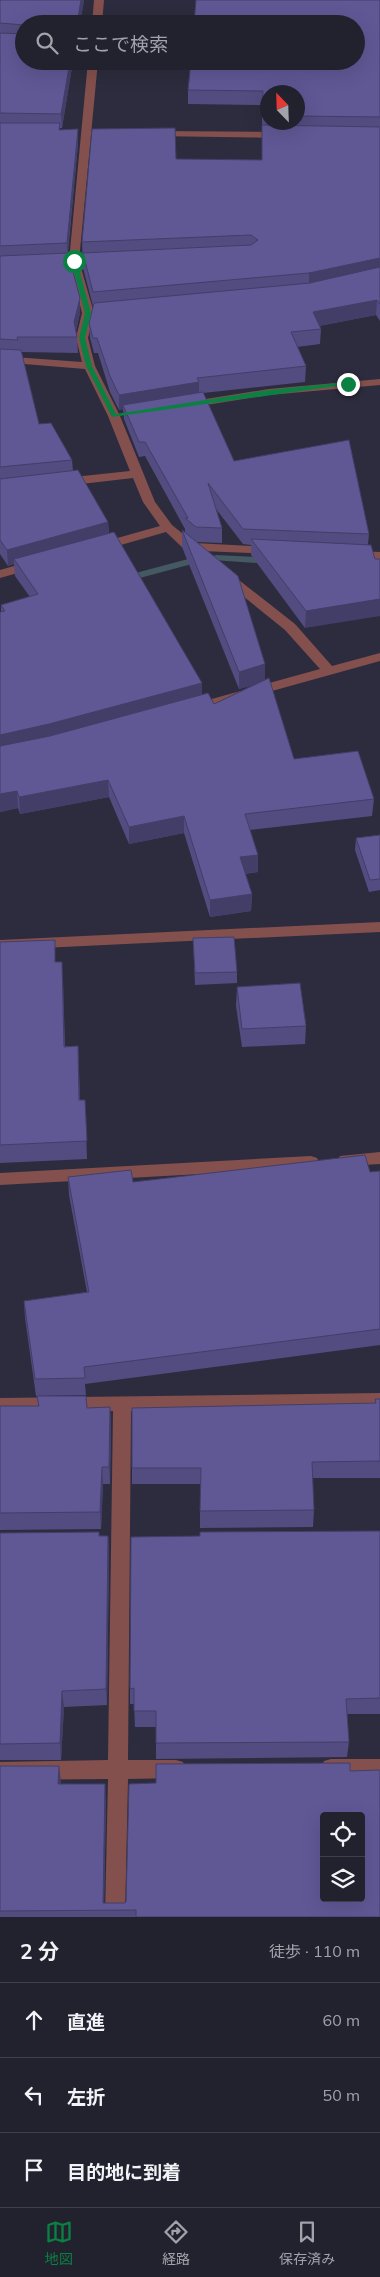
<!DOCTYPE html>
<html lang="ja">
<head>
<meta charset="utf-8">
<style>
	body { margin:0; font-family:Mulish,"Noto Sans JP",sans-serif; background:#2a2936; color:#f1f3f6 }
	.controls { position:absolute; right:15px; bottom:15px; display:grid; overflow:hidden; border-radius:5px; box-shadow:0 5px 20px #0002 }
	.controls button { width:45px; height:45px; display:grid; place-items:center; padding:0; border:0; border-bottom:1px solid #3f3e4a; background:#22212e; color:#f1f3f6; font:25px sans-serif }
	.compass { position:absolute; left:260px; top:85px; width:45px; height:45px; border-radius:50%; background:#22212e; box-shadow:0 5px 20px #0002; rotate:337deg }
	.stop { position:absolute; width:15px; height:15px; margin:-11px; border:4px solid #0b8043; border-radius:50%; background:#fff }
	.stop.end { background:#0b8043; border-color:#fff; box-shadow:0 1px 5px #0008 }
	.list { margin:0; padding:0; list-style:none }
	h2 { display:flex; justify-content:space-between; align-items:center; height:65px; margin:0; padding:0 20px; font-size:21px }
	h2 small { font-size:16px; font-weight:400; color:#a2a3aa }
	.list li { display:grid; grid-template-columns:32px 1fr auto; gap:15px; align-items:center; box-sizing:border-box; height:75px; padding:0 20px; border-top:1px solid #3f3e4a }
	.list b { display:block; font-size:19px; white-space:nowrap }
	.list em { font-size:16px; font-style:normal; color:#a2a3aa }
	.icon { flex:none; width:28px; height:28px; fill:none; stroke:currentColor; stroke-width:2; stroke-linecap:round; stroke-linejoin:round }
	.map { position:relative; flex:none; width:380px; height:1917px; overflow:hidden }
	.search { position:absolute; background:#22212e; box-shadow:0 5px 20px #0002; left:15px; right:15px; top:15px; height:55px; display:flex; align-items:center; gap:12px; box-sizing:border-box; padding:0 18px; border-radius:28px; color:#a2a3aa; font-size:19px }
	.sheet { height:290px; background:#22212e }
	nav { display:flex; justify-content:space-around; align-items:center; box-sizing:border-box; height:70px; border-top:1px solid #3f3e4a; background:#22212e; font-size:14px; color:#a2a3aa }
	nav a { display:grid; justify-items:center; gap:2px }
	nav .on { color:#0b8043 }
	.map>svg:first-child { display:block }
	.lines { fill:none; stroke-linecap:round; stroke-linejoin:round }
	.stream { fill:#445961; fill-rule:evenodd }
	.minor { fill:#84504d; fill-rule:evenodd }
	.wall { fill:#524c80; fill-rule:evenodd }
	.shaded-wall { fill:#423e68 }
	.building { fill:#5f5895; stroke:#423e68; fill-rule:evenodd }
	.route { fill:#0b8043 }
</style>
</head>
<body>
<div class="map">
<svg width="380" height="1917" viewBox="0 0 380 1917">
	<rect width="100%" height="100%" fill="#2d2c3e"/>
	<g class="lines">
		<!-- stream -->
		<path class="stream" d="M216,555L273,558L279,561L273,564L212,560L210,558Z
			M188,559L194,562L192,564L121,583L115,580L117,578Z"/>
		<!-- minor -->
		<path class="minor" d="M94,0H104L102,24H92Z
			M88,61H98L79,261L94,313L88,338L95,366L120,416L155,502L172,525L194,543L270,547L274,548L276,551L274,554L202,551L200,555L196,556L185,550L166,532L100,551L96,550L94,547L96,544L160,526L143,502L133,478L64,486L58,482L64,478L130,471L108,416L85,369L0,362V356L82,362L76,338L82,313L69,261Z
			M156,131L281,132L286,135L281,138L152,136L151,134Z
			M380,379V385L269,395L187,408L181,405L187,402L269,389Z
			M355,551L380,552V560L351,558L349,555Z
			M35,560L39,561L41,564L39,567L0,578V570Z
			M226,572L230,573L295,624L332,666L380,653V661L200,711H190L188,708L190,705L320,669L285,630L222,579L220,576Z
			M380,922V932L0,950V940Z
			M380,1152V1164L346,1166L340,1164L338,1160L340,1156Z
			M311,1156L317,1158L319,1162L317,1166L311,1168L0,1185V1173Z
			M380,1393V1407L131,1411L128,1760H176L183,1762L186,1769L183,1776L176,1778L128,1779L125,1917H105L108,1779L0,1780V1762L108,1760L113,1411L0,1412V1398Z
			M331,1759H380V1777H331L324,1775L321,1768L324,1761Z"/>
	</g>
	<!-- wall -->
	<path class="wall" d="M0,0H84L80,24H24V61H73L62,128H60V130L78,129V144L68,253L80,313L76,331L77,337L78,353L21,352L39,424L72,460L73,471L108,522L109,533L202,683V695L214,704L253,685L239,689L182,547V530L185,533V529L145,456L139,457L124,419L123,409L119,410L110,392L98,353H94L90,338L89,323L93,306L83,268L82,242L176,159L262,160V105L188,104V90L380,0V321L376,315L319,326L321,329L320,344L297,347L306,366L305,382L203,393L234,461L369,534L368,544L305,628L251,555V545L243,544L216,509L222,528V543L197,542L265,680L294,759L374,799L372,816L250,830L258,855V872L245,874L252,894L251,911L210,917L184,833L129,844L109,797L20,814L18,808L0,812L1,605L30,597L15,576L14,564L8,566L0,554ZM268,92H298V122H268Z
		M380,835V890L369,892L355,850L356,838Z
		M193,938L237,972V983L195,985Z
		M0,942L56,962L63,980L65,1046H78L80,1100H85L87,1159L0,1163Z
		M237,987L306,1026L305,1044L242,1047L236,1006Z
		M380,1171V1345L85,1384L86,1395L36,1396L25,1318L24,1301L87,1292L69,1195L68,1177L133,1182L370,1172Z
		M37,1396L87,1408L110,1407L111,1425L110,1484H103L101,1529L0,1530V1406H38Z
		M375,1399H380V1478H312L314,1510L313,1527L200,1528V1484H132V1468L375,1403Z
		M380,1531V1714H347L349,1742L347,1757L156,1759V1727H135L134,1704H130V1689L200,1536Z
		M0,1533L108,1536L109,1553L107,1705L64,1707L61,1760H0Z
		M0,1766L60,1784L106,1800L104,1903H124L126,1902L156,1783L350,1771L380,1917H0Z"/>
	<!-- shaded-wall -->
	<path class="shaded-wall" d="M81,0H84L80,24H77Z
		M70,61H73L62,128L61,114Z
		M78,129V144L67,258V243Z
		M380,258V273L309,288V273Z
		M80,298V313L74,338V322Z
		M377,300L376,315L312,327L313,312Z
		M199,382V398L123,405V409L119,410V395Z
		M108,522L109,538L14,559V564L8,566L7,550Z
		M380,599V616L305,628L306,611Z
		M265,664V682L239,689V672Z
		M202,683V700L0,752V735Z
		M108,780L109,797L20,814L19,797Z
		M17,791L18,808L0,812V794Z
		M184,816V833L129,844V827Z
		M258,855V872L240,874V857Z
		M252,894L251,911L210,917V900Z
		M78,1046L79,1064L80,1118L79,1100Z
		M110,1407L111,1425L110,1484L109,1467Z
		M102,1467L103,1484L101,1529L100,1512Z
		M108,1536L109,1553L107,1705L106,1689Z
		M62,1691L64,1707L61,1760L60,1743Z
		M59,1766L61,1782L60,1800L58,1784Z
		M105,1784L106,1800L104,1911L103,1903Z"/>
	<!-- building -->
	<path class="building" d="M0,0H81L77,24H24V25L0,23Z
		M196,0H380V117L298,116V92H268V116H262L263,91L188,90L191,61H356V24H194Z
		M24,32V61H70L61,114L0,113V33L23,34Z
		M0,123H60L59,130L78,129L67,243L0,246Z
		M262,125L380,127V258L309,273L93,292L83,253L251,245L258,240L251,235L82,242L92,129L175,128L176,159L262,160Z
		M68,253L80,298L74,322L77,337H17L18,340L0,339V256Z
		M380,267V304L377,300L313,312L321,329L291,332L306,366L197,378L199,382L119,395L110,376L97,338H93L89,323L94,303L310,283Z
		M0,349L21,350L39,424L51,423L72,460L0,467Z
		M203,392L234,461L349,440L369,534L243,529L208,483L222,528L196,527L185,518H188L145,442H139L123,405Z
		M78,470L108,522L7,550L0,540V479Z
		M182,530L238,576L265,664L239,672Z
		M114,532L202,683L49,724L0,735V612L5,611L1,605L38,594L14,559Z
		M251,539L371,545L375,559H380V599L306,611Z
		M269,678L294,759L358,751L374,799L245,814L258,855L240,857L252,894L210,900L184,816L129,827L108,780L19,797L17,791L0,794V746L50,736L208,693L214,704Z
		M380,835V879L370,880L356,838Z
		M234,937L237,972L195,973L193,938Z
		M55,940V962H62L64,1047L78,1046L79,1100H85L87,1141L0,1145V942Z
		M300,983L306,1026L242,1029L237,987Z
		M365,1155L370,1172L380,1171V1329L84,1367L85,1378L35,1379L24,1301L89,1292L68,1177L131,1170L133,1182Z
		M37,1396H86L87,1408L110,1407L109,1467H102L100,1512L0,1513V1406H39Z
		M375,1399H380V1461L312,1462L314,1510L200,1511L201,1468H132V1408L376,1403Z
		M380,1531V1698L346,1699L349,1742L156,1743V1711H134V1688L130,1689L131,1537L200,1536V1532Z
		M99,1532V1536H108L106,1689L62,1691L60,1743L0,1744V1533Z
		M350,1763V1771L380,1770V1917H136V1910L0,1911V1766H59L58,1784H105L103,1903H124L126,1902L129,1784L156,1783V1764ZM324,1816H361V1898H324Z"/>
	<!-- route -->
	<path class="route" d="M74,260L77,261L91,313L85,338L92,366L116,414L269,390L348,382L351,384L112,417L86,366L79,338L85,313L71,261Z"/>
</svg>
<div class="controls">
<button><svg class="icon" aria-label="locate" viewBox="0 0 24 24"><circle cx="12" cy="12" r="6"/><path d="M12 2v4M12 18v4M2 12h4M18 12h4"/></svg></button>
<button><svg class="icon" aria-label="layers" viewBox="0 0 24 24"><path d="M12 4l9 5-9 5-9-5zM3 14l9 5 9-5"/></svg></button>
</div>
<svg class="compass" viewBox="-18 -18 36 36"><path d="M0-13l5 13h-10z" fill="#e53935"/><path d="M0 13l5-13h-10z" fill="#a2a3aa"/></svg>
<div class="stop" style="left:74px;top:261px"></div>
<div class="stop end" style="left:348px;top:384px"></div>
<div class="search"><svg class="icon" aria-label="search" viewBox="0 0 24 24"><circle cx="10" cy="10" r="6"/><path d="M15 15l6 6"/></svg>ここで検索</div>
</div>
<section class="sheet">
<h2>2 分<small>徒歩 · 110 m</small></h2>
<ul class="list">
<li><svg class="icon" aria-label="ahead" viewBox="0 0 24 24"><path d="M12 20V5M6 11l6-6 6 6"/></svg><div><b>直進</b></div><em>60 m</em></li>
<li><svg class="icon" aria-label="left" viewBox="0 0 24 24"><path d="M17 20v-9H6M10 6l-5 5 5 5"/></svg><div><b>左折</b></div><em>50 m</em></li>
<li><svg class="icon" aria-label="arrive" viewBox="0 0 24 24"><path d="M6 21V4h12l-3 4 3 4H6"/></svg><div><b>目的地に到着</b></div></li>
</ul>
</section>
<nav>
<a class="on"><svg class="icon" aria-label="map" viewBox="0 0 24 24"><path d="M3 6l6-2 6 2 6-2v14l-6 2-6-2-6 2zM9 4v14M15 6v14"/></svg>地図</a>
<a><svg class="icon" aria-label="directions" viewBox="0 0 24 24"><path d="M12 3l9 9-9 9-9-9zM9 14v-3h6M13 9l2 2-2 2"/></svg>経路</a>
<a><svg class="icon" aria-label="saved" viewBox="0 0 24 24"><path d="M7 4h10v16l-5-4-5 4z"/></svg>保存済み</a>
</nav>
</body>
</html>
